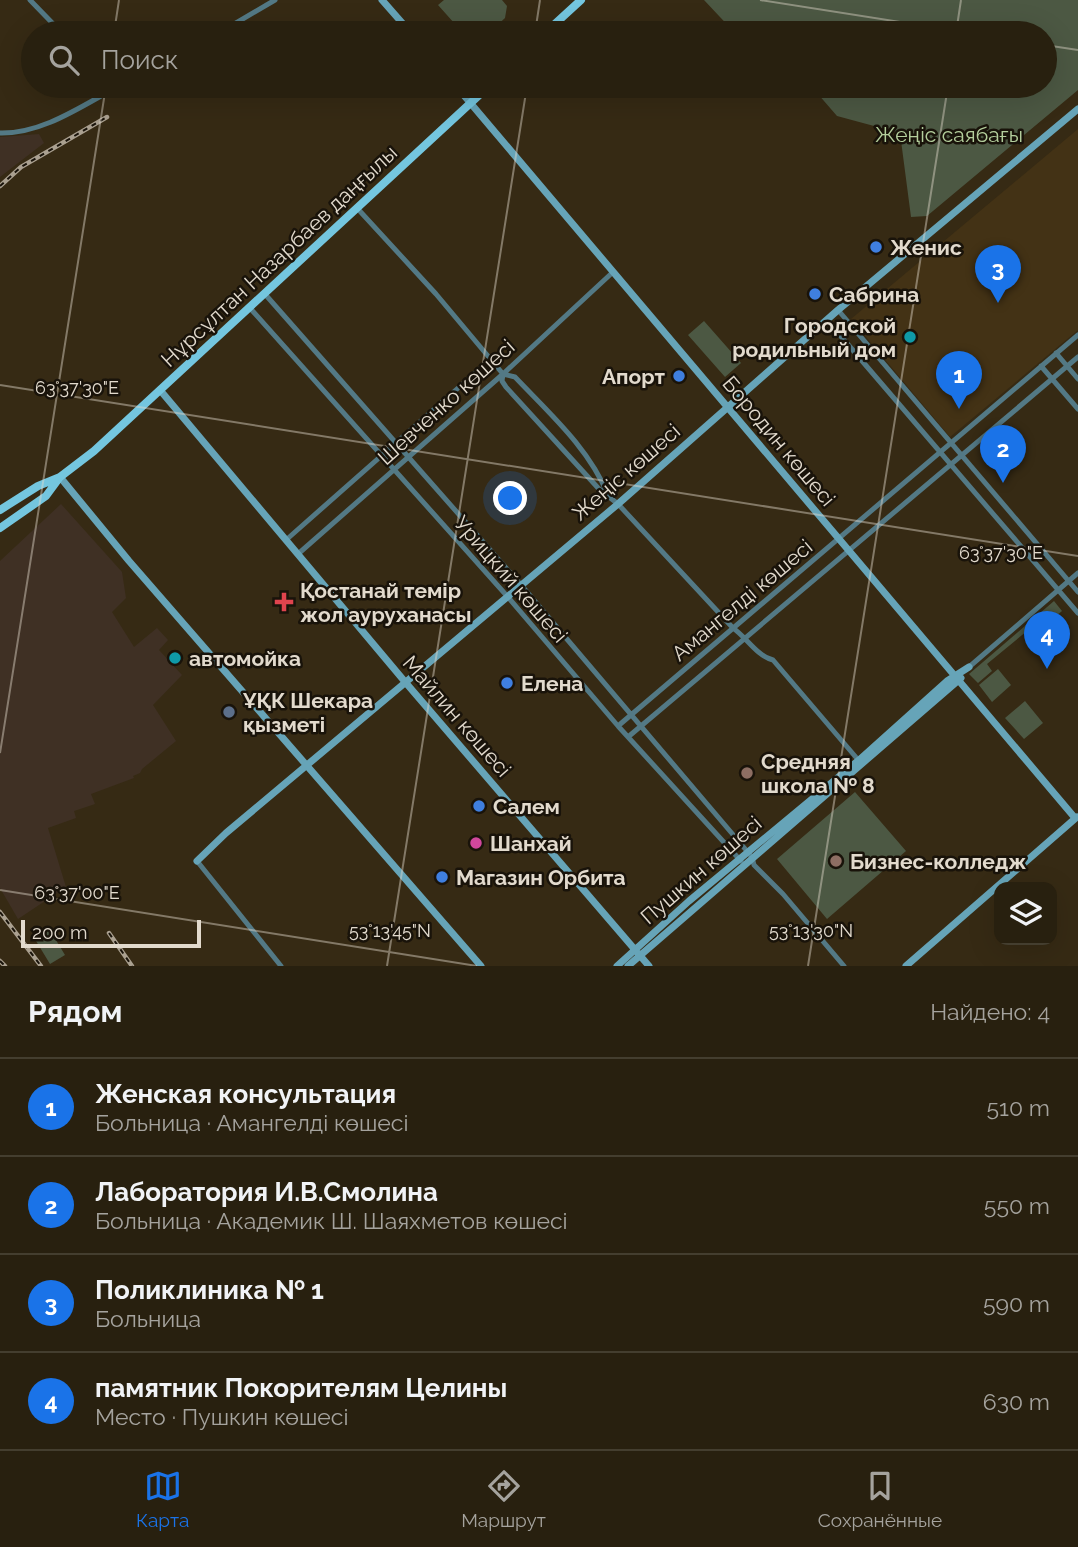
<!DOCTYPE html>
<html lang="ru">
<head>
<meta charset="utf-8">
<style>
	body { margin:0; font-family:Raleway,sans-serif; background:#342d1d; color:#f1f3f6 }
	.controls { position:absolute; right:21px; bottom:21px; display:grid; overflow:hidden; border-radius:14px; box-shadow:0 7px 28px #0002 }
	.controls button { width:63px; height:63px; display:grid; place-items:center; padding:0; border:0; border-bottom:2px solid #443e2f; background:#28200f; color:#f1f3f6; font:35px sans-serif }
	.scale { position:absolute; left:21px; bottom:18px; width:180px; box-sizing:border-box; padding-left:7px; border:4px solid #e2dacd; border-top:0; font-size:19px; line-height:24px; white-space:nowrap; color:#e2dacd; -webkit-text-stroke:5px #19130a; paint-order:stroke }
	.you { position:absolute; left:511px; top:499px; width:24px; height:24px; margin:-18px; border:5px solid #fff; border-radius:50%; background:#1a73e8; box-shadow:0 0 0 10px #1a73e833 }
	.badge { display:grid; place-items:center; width:46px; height:46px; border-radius:50%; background:#1a73e8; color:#fff; font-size:23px; font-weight:700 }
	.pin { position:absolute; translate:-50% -58px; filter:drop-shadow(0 2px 4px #0008) }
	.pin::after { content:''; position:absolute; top:37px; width:24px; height:21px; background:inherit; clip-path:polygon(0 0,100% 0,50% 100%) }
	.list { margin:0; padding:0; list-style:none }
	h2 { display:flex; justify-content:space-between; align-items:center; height:91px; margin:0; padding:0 28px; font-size:30px }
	h2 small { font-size:23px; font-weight:400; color:#a5a39e }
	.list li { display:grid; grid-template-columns:46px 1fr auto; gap:21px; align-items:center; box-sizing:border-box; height:98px; padding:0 28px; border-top:2px solid #443e2f }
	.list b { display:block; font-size:26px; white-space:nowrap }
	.list p { margin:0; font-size:23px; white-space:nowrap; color:#a5a39e }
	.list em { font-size:23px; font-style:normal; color:#a5a39e }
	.icon { flex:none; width:38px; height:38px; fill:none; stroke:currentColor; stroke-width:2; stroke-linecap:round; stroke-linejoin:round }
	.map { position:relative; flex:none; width:1078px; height:966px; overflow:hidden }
	.search { position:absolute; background:#28200f; box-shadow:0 7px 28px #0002; left:21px; right:21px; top:21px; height:77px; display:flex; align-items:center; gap:18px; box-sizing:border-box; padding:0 24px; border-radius:38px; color:#a5a39e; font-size:26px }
	.sheet { height:483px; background:#28200f }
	nav { display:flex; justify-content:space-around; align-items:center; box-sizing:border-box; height:98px; border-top:2px solid #443e2f; background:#28200f; font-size:19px; color:#a5a39e }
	nav a { display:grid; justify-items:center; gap:4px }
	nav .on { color:#1a73e8 }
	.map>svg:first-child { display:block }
	.built { fill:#433215 }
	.industrial { fill:#3f3024 }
	.green { fill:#4c5843 }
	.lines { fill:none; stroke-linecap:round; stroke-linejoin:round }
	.street { stroke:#537985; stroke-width:5 }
	.secondary { stroke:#66a4b8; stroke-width:7 }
	.primary { stroke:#74c6df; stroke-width:8 }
	.rail-casing { stroke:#aaa090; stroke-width:4.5 }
	.rail { stroke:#19130a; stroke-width:2; stroke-dasharray:5; stroke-linecap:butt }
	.ticks { fill:none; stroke:#e2dacd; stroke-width:2; stroke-opacity:0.45 }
	.shop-dot { fill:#3f7fe0; stroke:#19130a; stroke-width:2.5 }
	.culture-dot { fill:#0f9aa8; stroke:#19130a; stroke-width:2.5 }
	.health-dot { fill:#e0444e; stroke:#19130a; stroke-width:2.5 }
	.service-dot { fill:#5c6f8a; stroke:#19130a; stroke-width:2.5 }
	.education-dot { fill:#8d6e63; stroke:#19130a; stroke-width:2.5 }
	.hotel-dot { fill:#d1479c; stroke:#19130a; stroke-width:2.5 }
	.labels { text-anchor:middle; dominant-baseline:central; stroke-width:5; stroke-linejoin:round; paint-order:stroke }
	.park-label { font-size:21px; fill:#b4ce9c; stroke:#19130a }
	.poi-label { font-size:21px; font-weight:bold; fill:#e2dacd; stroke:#19130a; text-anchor:start }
	.street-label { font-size:21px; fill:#e2dacd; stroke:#19130a }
	.ticks-label { font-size:18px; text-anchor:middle; fill:#e2dacd; stroke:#19130a; stroke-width:5; stroke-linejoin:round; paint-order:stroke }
</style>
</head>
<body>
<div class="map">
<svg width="1078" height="966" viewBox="0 0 1078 966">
	<rect width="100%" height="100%" fill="#362a14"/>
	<!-- built -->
	<path class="built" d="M1078,129V330L950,437L851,319Z"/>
	<!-- industrial -->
	<path class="industrial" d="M39,134L44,143L0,177V137Z
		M61,504L122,572L126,598L112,612L134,647L157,628L168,640L159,650L182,675L153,705L176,741L142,769L140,773L133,776L134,778L91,794L95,804L74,811L76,818L48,828L66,887L18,919L0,888V561Z"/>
	<!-- green -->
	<path class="green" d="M444,0H502L507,6L505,18L489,33H463L438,5Z
		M704,0H1078V90L927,216L911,217L900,133L837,116L811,86H1045V33H735Z
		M704,321L741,363L725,377L688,335Z
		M1054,601L1062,611L1049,622L1044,617L987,664L992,671L978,683L969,674Z
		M998,669L1011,685L992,702L979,685Z
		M1025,701L1043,723L1024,739L1005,718Z
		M855,792L906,851L827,919L777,859Z
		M48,927L65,955L50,964L33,936Z"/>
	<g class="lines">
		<!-- street -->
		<path class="street" d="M30,0L62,33
			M219,33L275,0
			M91,86L97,97
			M0,133C43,134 83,105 119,86
			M357,208L436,294L503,374
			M264,293L521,585L752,857L754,865L783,894L844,966
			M249,307L507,596L618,726L741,861
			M838,310L1078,592
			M827,320L1078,613
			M1056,353L1078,379
			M1041,366L1078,409
			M503,374L502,381L506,387L599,489L618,504L733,628C747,638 757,656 773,660L860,762
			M503,374L515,377C549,413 589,448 608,495
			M286,540L491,359
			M298,554L503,374L613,272
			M969,667L1078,573
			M618,726L1078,335
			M628,737L1078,357
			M197,861L281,966"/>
		<!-- secondary -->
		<path class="secondary" d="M382,0L411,33
			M456,86L1075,818
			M160,390L406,683L649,966
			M60,477L129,561L481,966
			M197,861L226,833L618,504L838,310L1078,109
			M617,966L689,901L859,760L947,681L969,667
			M628,966L961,678
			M906,966L1077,817"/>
		<!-- primary -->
		<path class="primary" d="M545,33L581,0
			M0,510L38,486L60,477
			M0,528L46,496L60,477L94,451L489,86"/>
		<defs>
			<path id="rail" d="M0,186L21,167L107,117
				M0,912L41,966
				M109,933L132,966
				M0,961L5,966"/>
		</defs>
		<!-- rail casing -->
		<use href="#rail" class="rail-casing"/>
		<!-- rail -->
		<use href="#rail" class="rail"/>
	</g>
	<!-- ticks -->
	<path class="ticks" d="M760,0L970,33M114,33L119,0M535,33L540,0M956,33L961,0M1045,45L1078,50M0,385L1078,556M0,753L106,86M0,890L477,966M387,966L527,86M808,966L948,86"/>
	<!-- markers -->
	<g class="shop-dot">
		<circle cx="876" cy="247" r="7"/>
		<circle cx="815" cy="294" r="7"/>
		<circle cx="679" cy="376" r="7"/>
		<circle cx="507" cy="683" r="7"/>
		<circle cx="479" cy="806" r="7"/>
		<circle cx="442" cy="877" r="7"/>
	</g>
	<g class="culture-dot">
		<circle cx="910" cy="337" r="7"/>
		<circle cx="175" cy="658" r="7"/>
	</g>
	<path class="health-dot" d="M280.5 591.5h7v7h7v7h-7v7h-7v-7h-7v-7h7z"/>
	<circle class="service-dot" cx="229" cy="712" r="7"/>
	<g class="education-dot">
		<circle cx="747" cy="773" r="7"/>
		<circle cx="836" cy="861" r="7"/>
	</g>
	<circle class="hotel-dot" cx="476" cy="843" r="7"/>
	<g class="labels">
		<!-- park labels -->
		<g class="park-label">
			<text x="949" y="134">Жеңіс саябағы</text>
		</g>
		<!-- poi labels -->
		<g class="poi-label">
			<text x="890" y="247">Женис</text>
			<text x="829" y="294">Сабрина</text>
			<text x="896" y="325" text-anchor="end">Городской<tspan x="896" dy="24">родильный дом</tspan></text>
			<text x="665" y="376" text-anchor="end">Апорт</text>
			<text x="300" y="590">Қостанай темір<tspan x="300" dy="24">жол ауруханасы</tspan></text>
			<text x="189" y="658">автомойка</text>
			<text x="521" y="683">Елена</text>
			<text x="243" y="700">ҰҚК Шекара<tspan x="243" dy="24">қызметі</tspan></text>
			<text x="761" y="761">Средняя<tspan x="761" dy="24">школа № 8</tspan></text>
			<text x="493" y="806">Салем</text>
			<text x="490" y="843">Шанхай</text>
			<text x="850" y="861">Бизнес-колледж</text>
			<text x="456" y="877">Магазин Орбита</text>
		</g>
		<!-- street labels -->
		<g class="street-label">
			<text transform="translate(279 256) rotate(-43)">Нұрсұлтан Назарбаев даңғылы</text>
			<text transform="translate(446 402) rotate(-42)">Шевченко көшесі</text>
			<text transform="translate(779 441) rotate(50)">Бородин көшесі</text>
			<text transform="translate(626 472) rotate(-41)">Жеңіс көшесі</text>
			<text transform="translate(511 579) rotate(49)">Урицкий көшесі</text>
			<text transform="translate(742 600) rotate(-40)">Амангелді көшесі</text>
			<text transform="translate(457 716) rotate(49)">Майлин көшесі</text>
			<text transform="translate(701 870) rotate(-41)">Пушкин көшесі</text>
		</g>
	</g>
	<g class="ticks-label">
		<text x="77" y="394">63°37'30"E</text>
		<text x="1001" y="559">63°37'30"E</text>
		<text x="77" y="899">63°37'00"E</text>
		<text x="390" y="937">53°13'45"N</text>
		<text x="811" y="937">53°13'30"N</text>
	</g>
</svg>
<div class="controls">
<button><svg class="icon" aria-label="layers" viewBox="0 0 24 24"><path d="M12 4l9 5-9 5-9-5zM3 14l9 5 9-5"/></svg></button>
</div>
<div class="scale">200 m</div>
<div class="you"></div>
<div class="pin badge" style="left:959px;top:409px">1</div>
<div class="pin badge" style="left:1003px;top:483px">2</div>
<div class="pin badge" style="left:998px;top:303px">3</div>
<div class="pin badge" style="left:1047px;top:669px">4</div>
<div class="search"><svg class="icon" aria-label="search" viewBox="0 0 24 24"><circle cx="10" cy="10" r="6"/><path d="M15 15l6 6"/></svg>Поиск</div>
</div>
<section class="sheet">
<h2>Рядом<small>Найдено: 4</small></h2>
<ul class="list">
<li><span class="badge">1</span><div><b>Женская консультация</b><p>Больница · Амангелді көшесі</p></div><em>510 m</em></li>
<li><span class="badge">2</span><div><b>Лаборатория И.В.Смолина</b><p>Больница · Академик Ш. Шаяхметов көшесі</p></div><em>550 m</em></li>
<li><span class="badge">3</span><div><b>Поликлиника № 1</b><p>Больница</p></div><em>590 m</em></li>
<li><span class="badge">4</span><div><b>памятник Покорителям Целины</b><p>Место · Пушкин көшесі</p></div><em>630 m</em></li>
</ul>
</section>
<nav>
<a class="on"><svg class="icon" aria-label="map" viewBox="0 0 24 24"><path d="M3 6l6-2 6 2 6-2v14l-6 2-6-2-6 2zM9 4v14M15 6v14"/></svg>Карта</a>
<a><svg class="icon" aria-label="directions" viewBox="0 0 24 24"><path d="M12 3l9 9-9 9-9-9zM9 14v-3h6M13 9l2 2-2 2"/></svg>Маршрут</a>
<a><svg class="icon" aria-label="saved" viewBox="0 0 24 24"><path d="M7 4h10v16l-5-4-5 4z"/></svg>Сохранённые</a>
</nav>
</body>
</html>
